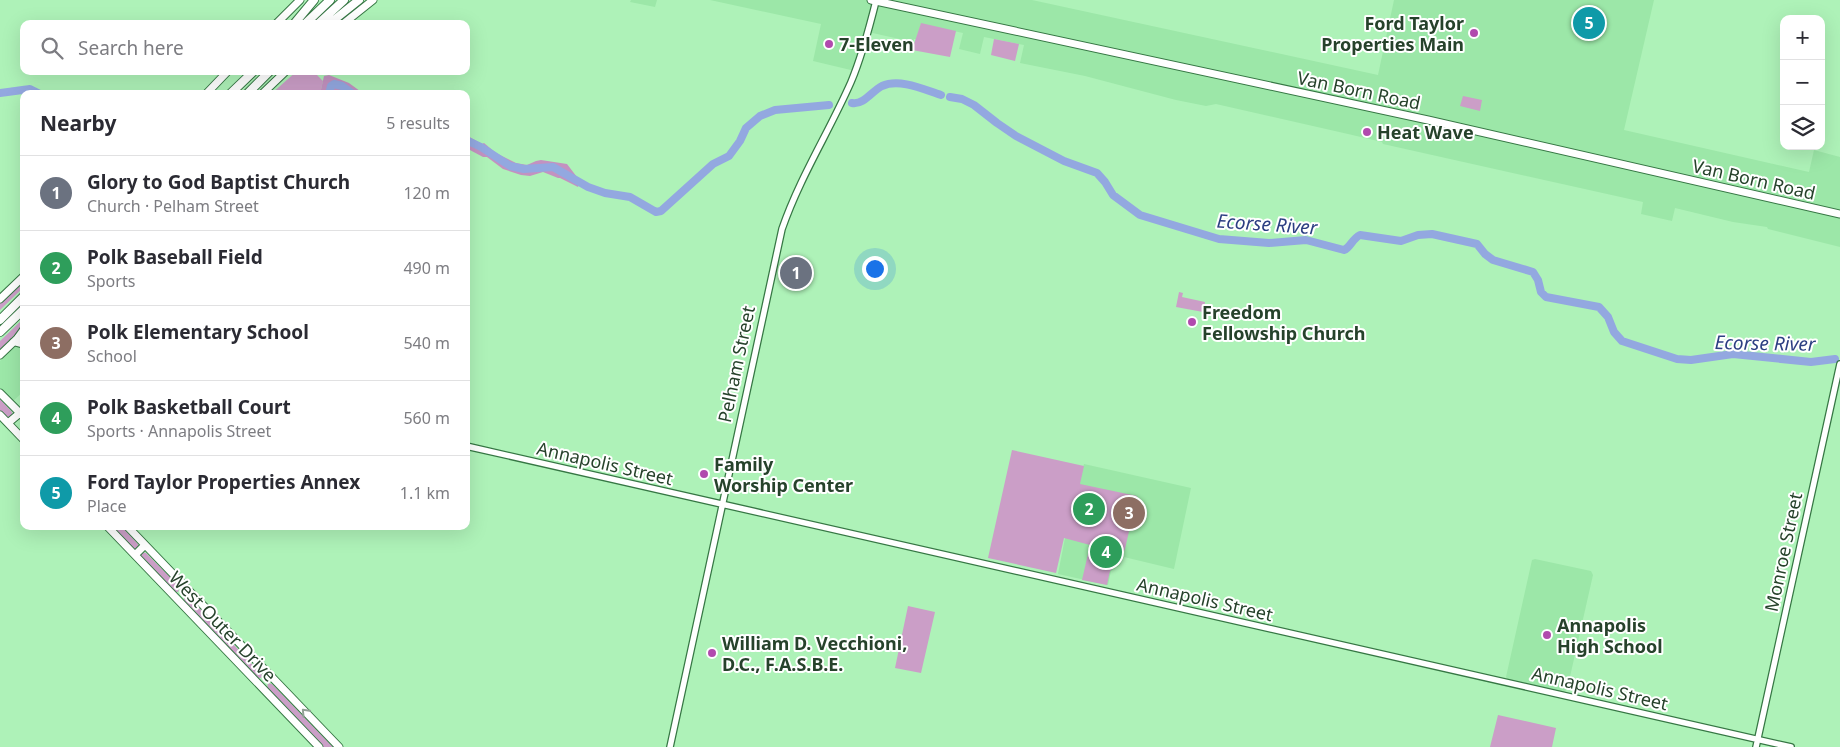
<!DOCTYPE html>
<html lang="en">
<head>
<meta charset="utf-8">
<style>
	body { margin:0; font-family:"Noto Sans",sans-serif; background:#f2f2f3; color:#2b2b33 }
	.controls { position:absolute; right:15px; top:15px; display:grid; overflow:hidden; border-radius:10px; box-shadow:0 5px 20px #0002 }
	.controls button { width:45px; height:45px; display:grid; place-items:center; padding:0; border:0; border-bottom:1px solid #e1e1e2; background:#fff; color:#2b2b33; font:25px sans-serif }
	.you { position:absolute; left:874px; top:268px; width:18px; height:18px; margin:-12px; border:4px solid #fff; border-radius:50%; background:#1a73e8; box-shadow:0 0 0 8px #1a73e833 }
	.badge { display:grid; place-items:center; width:32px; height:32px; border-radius:50%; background:#b45309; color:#fff; font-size:16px; font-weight:700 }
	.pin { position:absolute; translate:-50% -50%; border:2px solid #fff; box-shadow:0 1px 5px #0006 }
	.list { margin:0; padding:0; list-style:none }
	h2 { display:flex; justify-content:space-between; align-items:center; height:65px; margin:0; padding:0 20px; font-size:21px }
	h2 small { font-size:16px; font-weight:400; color:#7c7c81 }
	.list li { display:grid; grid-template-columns:32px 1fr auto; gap:15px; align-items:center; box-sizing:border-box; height:75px; padding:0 20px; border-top:1px solid #e1e1e2 }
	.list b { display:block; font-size:19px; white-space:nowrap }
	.list p { margin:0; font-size:16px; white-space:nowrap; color:#7c7c81 }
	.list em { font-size:16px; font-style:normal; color:#7c7c81 }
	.icon { flex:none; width:28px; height:28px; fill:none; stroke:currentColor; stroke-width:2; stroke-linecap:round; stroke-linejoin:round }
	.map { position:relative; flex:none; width:1840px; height:747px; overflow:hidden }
	.search { position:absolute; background:#fff; box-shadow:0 5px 20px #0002; left:20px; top:20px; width:450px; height:55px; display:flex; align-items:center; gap:12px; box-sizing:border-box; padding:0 18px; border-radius:10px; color:#7c7c81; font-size:19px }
	.panel { position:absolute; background:#fff; box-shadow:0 5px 20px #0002; left:20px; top:90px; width:450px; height:440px; border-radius:10px }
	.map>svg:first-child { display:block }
	.built { fill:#9ce7a8 }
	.green { fill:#cb9ec7 }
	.forest { fill:#c392c0 }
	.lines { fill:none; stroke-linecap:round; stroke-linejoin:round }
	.river { stroke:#93a8e0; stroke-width:8 }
	.minor-casing { stroke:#367744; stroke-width:8 }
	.major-casing { stroke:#367744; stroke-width:9 }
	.highway-casing { stroke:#367744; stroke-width:10 }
	.minor { stroke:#fff; stroke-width:5.5 }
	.major { stroke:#fff; stroke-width:7 }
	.highway { stroke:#fff; stroke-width:8 }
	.oneway { stroke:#92a095 }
	.poi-dot { fill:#b14aae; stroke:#fff; stroke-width:2 }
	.labels { text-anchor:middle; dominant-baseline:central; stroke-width:4; stroke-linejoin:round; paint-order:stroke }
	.poi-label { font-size:18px; font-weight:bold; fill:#26422b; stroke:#fff; text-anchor:start }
	.street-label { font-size:18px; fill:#26422b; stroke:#fff }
	.water-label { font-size:19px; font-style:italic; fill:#2c3f82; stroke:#fff }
</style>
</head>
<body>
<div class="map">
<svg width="1840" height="747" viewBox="0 0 1840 747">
	<rect width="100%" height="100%" fill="#aef2b8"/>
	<!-- built -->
	<path class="built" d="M631,0H657L655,7L630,2Z
		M710,0H1032L1378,75L1394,0H1654L1624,130L1809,172L1814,150L1840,157V247L1768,229L1767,227L1733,222L1675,208L1672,221L1641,214L1643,202L1383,144L1382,142L1348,134L1216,104L1206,106L1176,100L1085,76L1020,63L1024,45L984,37L980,54L959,49L963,33L921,24L916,39H914L913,42L868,32L855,71L813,61L821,24Z
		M24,338V369L20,373L24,378V391L12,402L0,388V361Z
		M1084,464L1191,488L1174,569L1124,557L1120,565L1111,571L1108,585L1058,574L1065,538Z
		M1535,559L1591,571L1593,575L1567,690L1563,692L1508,680L1506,677L1532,560Z"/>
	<!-- green -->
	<path class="green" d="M921,23L956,31L950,57L912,50Z
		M994,39L1019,44L1015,61L991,55Z
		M297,71H313L323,81L320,94H271Z
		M1463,96L1482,100L1480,111L1460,106Z
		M24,280V287L0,310V303Z
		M1179,292L1183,293L1182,297L1205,302L1203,312L1176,307Z
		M24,318V325L0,350V341Z
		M0,399L12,412L13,415L10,418H7L0,412Z
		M1012,450L1084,466L1080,484L1137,496L1125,549L1119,563L1110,571L1107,585L1082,580L1090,545L1064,538L1056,573L988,558Z
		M111,526H121L138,544V548L134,549Z
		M142,552L146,553L180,587L178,592H174L140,556Z
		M186,596L190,598L262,675L261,678H256L183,601Z
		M908,606L935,612L921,673L895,668Z
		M268,683L272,684L333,747H323L267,689Z
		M1498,715L1556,728L1552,747H1490Z"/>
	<!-- forest -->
	<path class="forest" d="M329,75L349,83L364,94H320L324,76Z
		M466,135L482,144L484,143L496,153L516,163L527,165L536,161L541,160L567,164L580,181L578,187L560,178H558L543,172L530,176L521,175L503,169L487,157H483L468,149L466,147Z"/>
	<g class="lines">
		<!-- river -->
		<path class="river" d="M0,93L30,89L40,94
			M329,94L331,86L334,84L342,86L353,94
			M950,97L962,99L974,105L997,123L1016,136L1064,161L1097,173L1105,182L1113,195L1140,215L1219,239L1269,243L1306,240L1344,250C1350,248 1352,239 1360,235L1401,241L1418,235L1432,234L1477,244L1485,254L1493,260L1533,272L1538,280L1541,292L1546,297L1599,307L1608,317L1614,332L1622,341L1677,359L1691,360L1733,354L1811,362L1835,359
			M852,103C864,105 872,91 882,86C900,78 925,90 941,95
			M466,140L481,147L510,166L524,169L553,167L588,187L605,193L630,197L656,212L661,211L713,164L729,156L740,141L746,128L760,116L775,110L829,105"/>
		<defs>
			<path id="minor" d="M13,342L24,345
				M466,446L1791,747
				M670,747L782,229C800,177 829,132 851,82C862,56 869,29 876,1
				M1756,747L1840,364"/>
			<path id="major" d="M871,0L1428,120L1840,214
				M276,24L300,0
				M343,24L373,0
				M206,94L228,71
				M262,94L286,71
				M0,299L24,276
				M0,355L23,333
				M0,393L24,417
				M0,415L24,440
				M8,423L20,413
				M107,526L319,747
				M127,526L339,747
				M135,555L145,545"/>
			<path id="highway" d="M294,24L314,0
				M305,24L330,0
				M318,24L344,0
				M329,24L359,0
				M230,94L254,71
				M247,94L270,71
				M0,320L24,296
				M0,332L24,309
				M19,337L24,330"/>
		</defs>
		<!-- minor casing -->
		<use href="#minor" class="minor-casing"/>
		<!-- major casing -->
		<use href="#major" class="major-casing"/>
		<!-- highway casing -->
		<use href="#highway" class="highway-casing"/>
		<!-- minor -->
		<use href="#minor" class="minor"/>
		<!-- major -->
		<use href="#major" class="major"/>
		<!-- highway -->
		<use href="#highway" class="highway"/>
	</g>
	<!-- one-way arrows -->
	<defs><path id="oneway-chevron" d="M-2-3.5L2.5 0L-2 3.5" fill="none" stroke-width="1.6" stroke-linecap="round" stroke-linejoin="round" transform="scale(1.25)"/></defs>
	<use class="oneway" href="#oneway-chevron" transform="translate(305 712) rotate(-134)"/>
	<!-- markers -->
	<g class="poi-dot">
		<circle cx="1474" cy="33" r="5"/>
		<circle cx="829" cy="44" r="5"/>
		<circle cx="1367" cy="132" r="5"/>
		<circle cx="1192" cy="322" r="5"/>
		<circle cx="704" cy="474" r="5"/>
		<circle cx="1547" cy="635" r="5"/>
		<circle cx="712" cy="653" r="5"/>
	</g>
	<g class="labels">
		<!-- poi labels -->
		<g class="poi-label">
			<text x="1464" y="23" text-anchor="end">Ford Taylor<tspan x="1464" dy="21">Properties Main</tspan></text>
			<text x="839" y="44">7-Eleven</text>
			<text x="1377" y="132">Heat Wave</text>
			<text x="1202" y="312">Freedom<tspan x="1202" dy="21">Fellowship Church</tspan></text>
			<text x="714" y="464">Family<tspan x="714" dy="21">Worship Center</tspan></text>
			<text x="1557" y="625">Annapolis<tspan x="1557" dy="21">High School</tspan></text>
			<text x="722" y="643">William D. Vecchioni,<tspan x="722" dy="21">D.C., F.A.S.B.E.</tspan></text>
		</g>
		<!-- street labels -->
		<g class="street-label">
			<text transform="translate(1359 90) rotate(12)">Van Born Road</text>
			<text transform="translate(1754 179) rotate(13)">Van Born Road</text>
			<text transform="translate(736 364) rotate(-78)">Pelham Street</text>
			<text transform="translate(605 463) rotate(13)">Annapolis Street</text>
			<text transform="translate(1783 552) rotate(-78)">Monroe Street</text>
			<text transform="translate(1205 599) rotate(13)">Annapolis Street</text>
			<text transform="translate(223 626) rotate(46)">West Outer Drive</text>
			<text transform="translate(1600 688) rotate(13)">Annapolis Street</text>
		</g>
		<!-- water labels -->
		<g class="water-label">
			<text transform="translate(1267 224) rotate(4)">Ecorse River</text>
			<text transform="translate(1765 343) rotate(1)">Ecorse River</text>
		</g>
	</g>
</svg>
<div class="controls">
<button>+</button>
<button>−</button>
<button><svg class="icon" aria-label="layers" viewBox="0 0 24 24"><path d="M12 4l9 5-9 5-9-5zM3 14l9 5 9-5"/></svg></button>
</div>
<div class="you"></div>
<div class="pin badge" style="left:796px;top:273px;background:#6b7280">1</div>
<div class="pin badge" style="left:1089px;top:509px;background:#2e9e5b">2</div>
<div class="pin badge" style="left:1129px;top:513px;background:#8d6e63">3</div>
<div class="pin badge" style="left:1106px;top:552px;background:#2e9e5b">4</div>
<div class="pin badge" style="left:1589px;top:23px;background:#0f9aa8">5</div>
<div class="search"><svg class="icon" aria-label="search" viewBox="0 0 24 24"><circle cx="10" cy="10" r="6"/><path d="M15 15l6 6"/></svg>Search here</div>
<section class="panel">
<h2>Nearby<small>5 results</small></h2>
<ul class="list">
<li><span class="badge" style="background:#6b7280">1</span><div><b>Glory to God Baptist Church</b><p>Church · Pelham Street</p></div><em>120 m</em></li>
<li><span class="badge" style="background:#2e9e5b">2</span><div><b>Polk Baseball Field</b><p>Sports</p></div><em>490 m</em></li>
<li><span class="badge" style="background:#8d6e63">3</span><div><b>Polk Elementary School</b><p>School</p></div><em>540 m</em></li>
<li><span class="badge" style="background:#2e9e5b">4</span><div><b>Polk Basketball Court</b><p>Sports · Annapolis Street</p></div><em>560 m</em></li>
<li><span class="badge" style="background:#0f9aa8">5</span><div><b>Ford Taylor Properties Annex</b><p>Place</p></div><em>1.1 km</em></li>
</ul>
</section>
</div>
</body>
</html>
